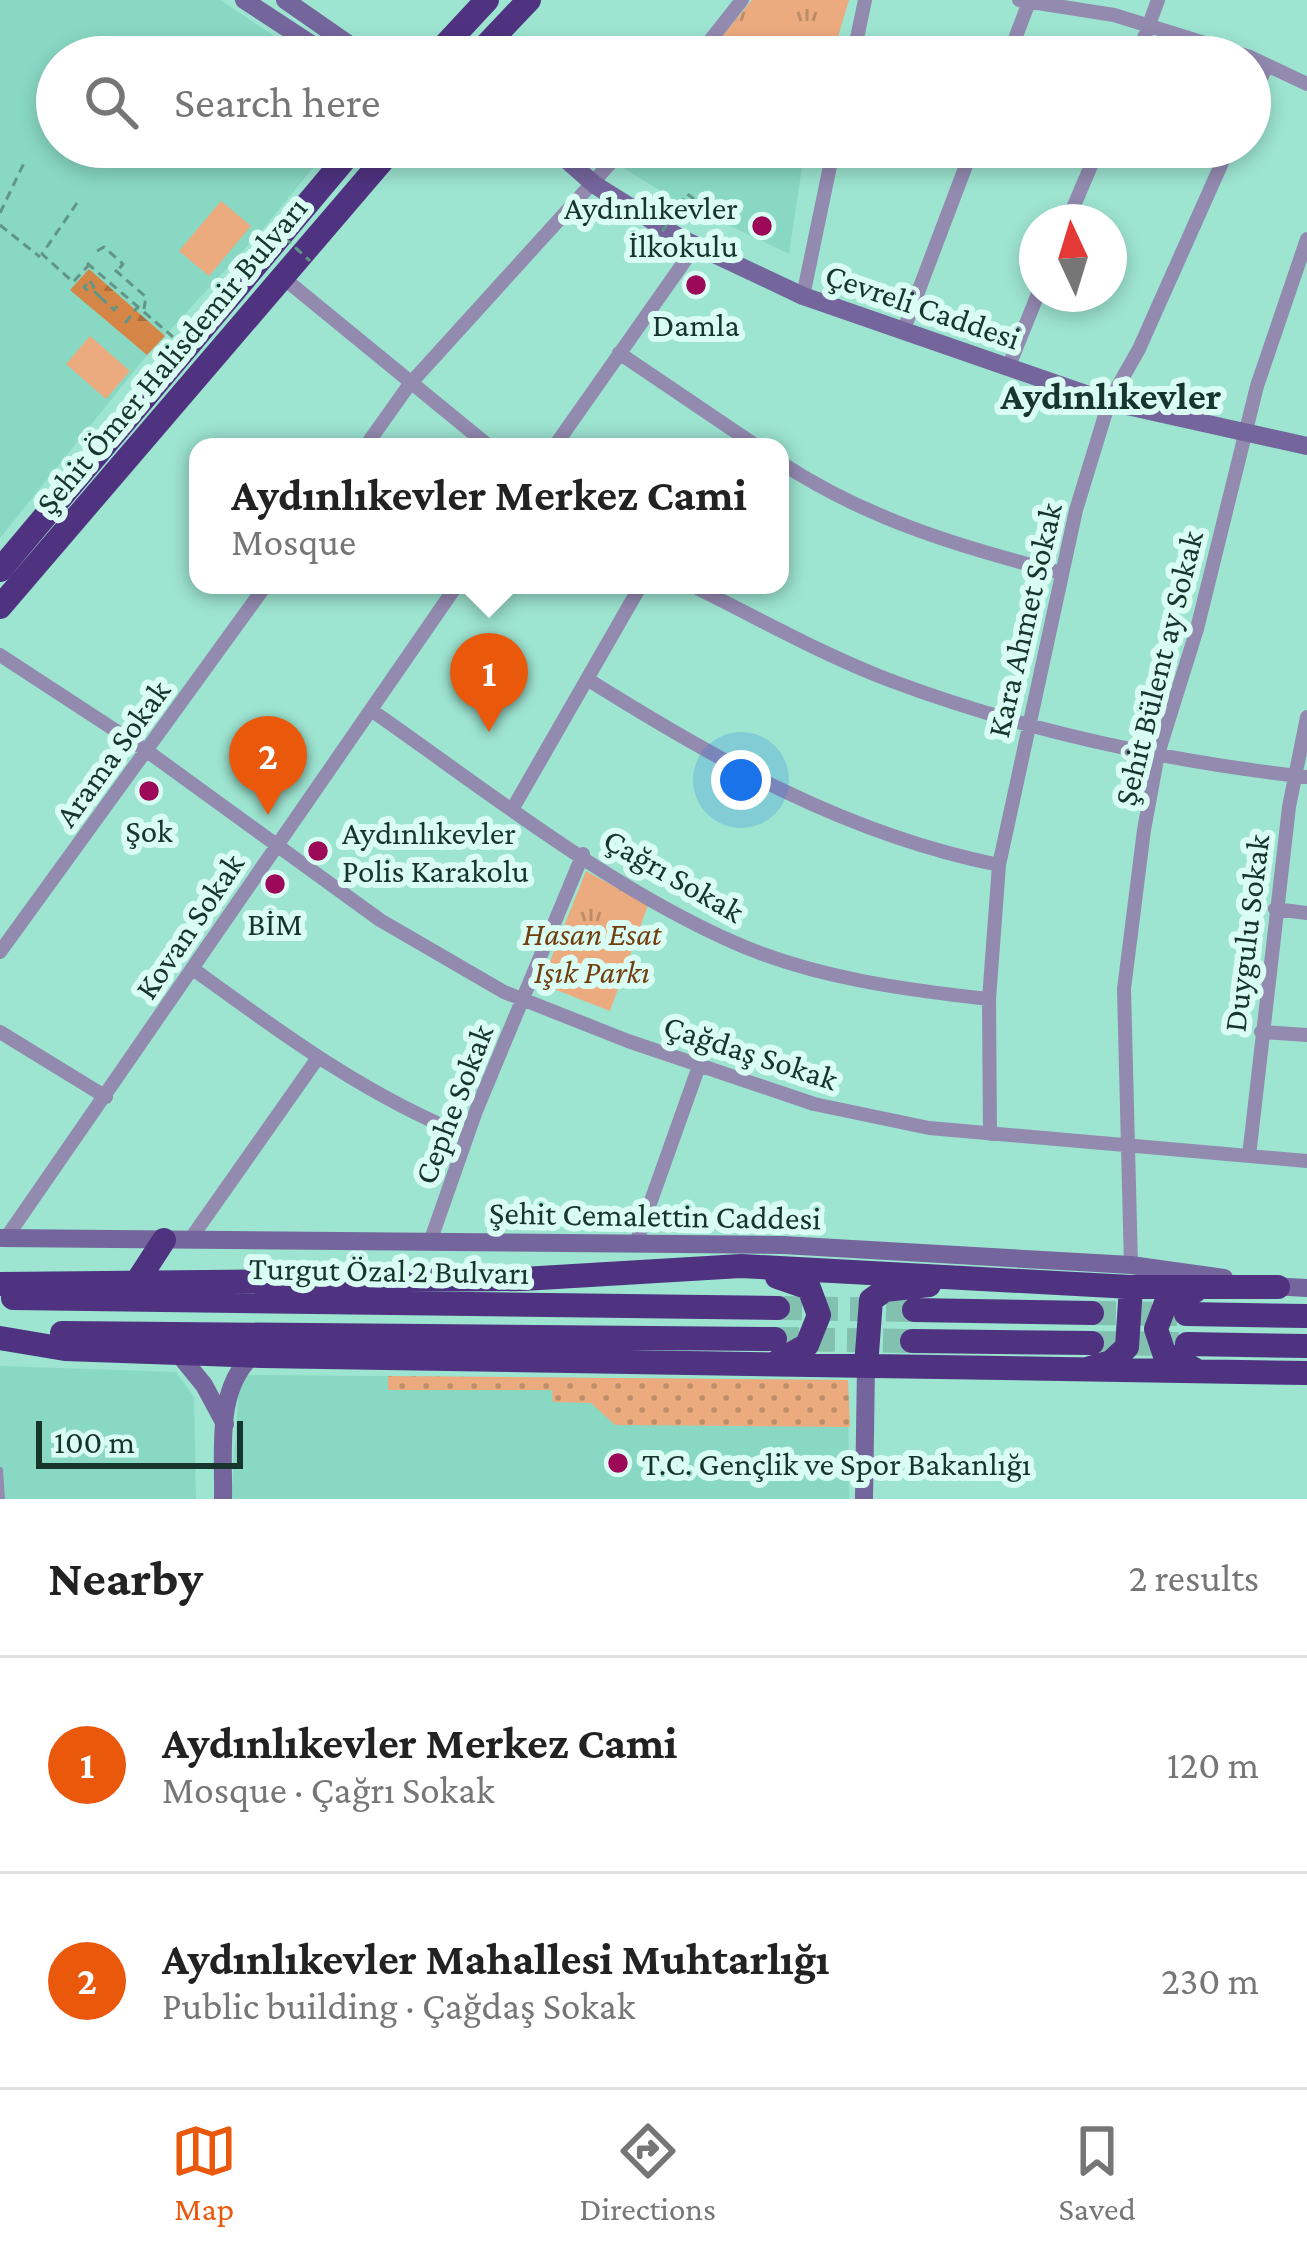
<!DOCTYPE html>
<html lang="en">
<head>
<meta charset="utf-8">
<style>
	body { margin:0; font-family:"Crimson Pro",serif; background:#f2f2f2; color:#222 }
	.compass { position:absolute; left:1019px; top:204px; width:108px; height:108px; border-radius:50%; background:#fff; box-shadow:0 6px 18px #0003; rotate:356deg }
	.scale { position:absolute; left:36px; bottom:30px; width:207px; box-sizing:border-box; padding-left:12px; border:6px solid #17342d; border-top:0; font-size:33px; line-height:42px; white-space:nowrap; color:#17342d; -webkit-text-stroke:9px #dafdf3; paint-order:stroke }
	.you { position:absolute; left:741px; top:780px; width:42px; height:42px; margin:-30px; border:9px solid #fff; border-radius:50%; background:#1a73e8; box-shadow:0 0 0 18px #1a73e833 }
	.badge { display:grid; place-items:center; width:78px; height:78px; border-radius:50%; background:#ea580c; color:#fff; font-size:39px; font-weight:700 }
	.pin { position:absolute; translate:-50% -99px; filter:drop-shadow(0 3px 6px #0008) }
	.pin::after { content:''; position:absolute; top:63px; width:42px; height:36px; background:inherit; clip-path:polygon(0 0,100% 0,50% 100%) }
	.popup { position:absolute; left:189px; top:438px; width:600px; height:156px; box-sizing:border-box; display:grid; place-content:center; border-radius:24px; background:#fff; filter:drop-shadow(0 3px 9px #0005); font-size:39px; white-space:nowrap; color:#767676 }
	.popup b { font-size:45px; color:#222 }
	.popup::after { content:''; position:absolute; left:50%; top:100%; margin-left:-24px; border:24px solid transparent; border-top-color:#fff }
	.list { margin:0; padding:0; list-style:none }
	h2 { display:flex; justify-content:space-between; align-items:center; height:156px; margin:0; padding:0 48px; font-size:51px }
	h2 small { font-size:39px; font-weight:400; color:#767676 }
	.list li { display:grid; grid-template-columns:78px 1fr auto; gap:36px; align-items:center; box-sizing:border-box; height:216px; padding:0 48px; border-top:3px solid #e0e0e0 }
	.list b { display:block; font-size:45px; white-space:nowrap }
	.list p { margin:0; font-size:39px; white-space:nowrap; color:#767676 }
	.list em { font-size:39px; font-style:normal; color:#767676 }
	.icon { flex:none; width:66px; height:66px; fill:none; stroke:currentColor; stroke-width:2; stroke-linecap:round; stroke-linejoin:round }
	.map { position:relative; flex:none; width:1307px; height:1499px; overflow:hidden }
	.search { position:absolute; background:#fff; box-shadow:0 6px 18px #0003; left:36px; right:36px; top:36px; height:132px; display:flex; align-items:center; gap:30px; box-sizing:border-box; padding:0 42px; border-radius:66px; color:#767676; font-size:45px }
	.sheet { height:588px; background:#fff }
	nav { display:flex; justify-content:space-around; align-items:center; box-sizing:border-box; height:168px; border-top:3px solid #e0e0e0; background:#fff; font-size:33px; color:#767676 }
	nav a { display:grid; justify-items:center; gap:6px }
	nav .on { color:#ea580c }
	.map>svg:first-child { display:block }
	.built { fill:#88d8c4 }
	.grass { fill:url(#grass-dots) }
	.forest { fill:url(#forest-firs) }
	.park { fill:url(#park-tufts) }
	.pitch { fill:#ebab7e }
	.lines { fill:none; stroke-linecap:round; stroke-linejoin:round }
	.highway-tunnel { stroke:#82c1b0; stroke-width:24; stroke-dasharray:24 12; stroke-linecap:butt }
	.path { stroke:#619588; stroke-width:3; stroke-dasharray:9 6; stroke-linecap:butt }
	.lane { stroke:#938ab0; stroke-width:6 }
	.street { stroke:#938ab0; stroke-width:14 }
	.secondary { stroke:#75659d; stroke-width:18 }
	.highway { stroke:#4f3381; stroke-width:24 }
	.path-bridge { stroke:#619588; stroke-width:3; stroke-dasharray:9 6; stroke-linecap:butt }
	.poi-dot { fill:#9b0958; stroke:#dafdf3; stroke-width:4.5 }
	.labels { text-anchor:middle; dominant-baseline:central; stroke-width:12; stroke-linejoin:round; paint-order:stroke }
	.poi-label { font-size:33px; fill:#17342d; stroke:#dafdf3 }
	.street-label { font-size:33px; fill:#17342d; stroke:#dafdf3 }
	.park-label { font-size:33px; font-style:italic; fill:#733e0f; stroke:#dafdf3 }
	.quarter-label { font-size:39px; font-weight:bold; fill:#17342d; stroke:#dafdf3 }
</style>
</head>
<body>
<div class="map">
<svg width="1307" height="1499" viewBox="0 0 1307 1499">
	<defs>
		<pattern id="grass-dots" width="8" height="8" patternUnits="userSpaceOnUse" patternTransform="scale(3)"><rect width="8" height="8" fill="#ebab7e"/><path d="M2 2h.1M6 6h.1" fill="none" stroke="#bd8c68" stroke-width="1.8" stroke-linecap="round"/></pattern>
		<pattern id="forest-firs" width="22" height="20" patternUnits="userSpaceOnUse" patternTransform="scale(3)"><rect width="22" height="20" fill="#d58546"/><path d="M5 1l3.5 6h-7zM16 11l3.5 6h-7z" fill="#ac6e3b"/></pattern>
		<pattern id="park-tufts" width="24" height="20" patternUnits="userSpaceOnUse" patternTransform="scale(3)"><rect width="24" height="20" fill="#ebab7e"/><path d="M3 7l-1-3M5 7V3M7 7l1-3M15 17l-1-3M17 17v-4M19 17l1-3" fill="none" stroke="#bd8c68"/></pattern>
	</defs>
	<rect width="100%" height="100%" fill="#9de4d1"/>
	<!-- built -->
	<path class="built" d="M0,0H220L306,57H57V147H330L264,228L147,355L0,538Z
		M635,147H805L789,254L672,198L620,166Z
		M0,1366L176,1372L194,1397L196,1499H0Z
		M240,1375L848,1380L849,1499H231Z"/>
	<!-- grass -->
	<path class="grass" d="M388,1376L848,1380L850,1427L615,1425L591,1403L553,1402L552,1390H388Z"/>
	<!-- forest -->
	<path class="forest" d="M89,269L165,336L147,355L70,290Z"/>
	<!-- park -->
	<path class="park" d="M752,0H849L832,57H705Z
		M586,871L648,905L610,1011L541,984Z"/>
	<!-- pitch -->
	<path class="pitch" d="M221,201L251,226L209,276L179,251Z
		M90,336L130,371L106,399L66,364Z"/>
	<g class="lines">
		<!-- highway-tunnel -->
		<path class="highway-tunnel" d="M778,1308L914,1310
			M1092,1313L1177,1314
			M775,1339L912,1341
			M1092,1343L1179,1344"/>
		<!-- path -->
		<path class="path" d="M77,203L42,254L73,282L88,266
			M679,206L687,194L693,198L680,219
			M0,213L25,161
			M0,225L40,257
			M654,244L666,252L662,259L666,262
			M97,251L104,247L123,264L118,270
			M87,263L173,337
			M115,270L146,297L144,309
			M90,281L94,287L88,291L84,287Z
			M94,291L100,297L104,293
			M100,297L114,310L119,304
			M125,323L137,308"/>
		<!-- lane -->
		<path class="lane" d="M0,1470L2,1499"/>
		<!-- street -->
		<path class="street" d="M1019,0L1114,15L1250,57
			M697,57L742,0
			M853,57L865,0
			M1008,57L1029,2
			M1137,57L1158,0
			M1250,57L1307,84
			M1250,102L1267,65
			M1067,222L1099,147
			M281,276L490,447
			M803,296L834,147
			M904,329L973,147
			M619,353L758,447
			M1008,368L1038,294
			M365,447L409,385L625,147
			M554,447L696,245
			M780,462C866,519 963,548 1062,573
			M691,585C756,617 821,654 889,680C1022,730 1166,761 1307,777
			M0,655L147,751L380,920L504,992L628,1041L814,1104L929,1128L1307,1161
			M587,679C718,761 845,834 999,865
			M371,710C486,790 610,889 740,945C817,978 906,990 989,999
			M513,808L641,585
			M1275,909L1307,913
			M0,952L266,585
			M193,969C280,1032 366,1096 467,1136
			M0,1032L106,1097
			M1261,1032L1307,1035
			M990,1134L989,999L999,865L1076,510L1109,402L1139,349L1229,147
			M1249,1156L1289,807L1307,717
			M6,1238L457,585
			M189,1241L317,1059
			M430,1242L476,1111L583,854
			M636,1243L699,1066
			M1131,1265L1124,989L1144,830L1158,754L1197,629L1257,386L1307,239"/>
		<!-- secondary -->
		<path class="secondary" d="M244,0L331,57
			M285,0L367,57
			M552,147L595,185L680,238L803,296L1109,402L1307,446
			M0,1238L783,1245L1131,1265L1224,1278
			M1269,1286L1307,1288
			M178,1353L204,1385L225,1424
			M223,1499C224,1452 215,1390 252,1356
			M864,1499L866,1366"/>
		<!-- highway -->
		<path class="highway" d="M434,57L487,0
			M475,57L529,0
			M0,570L355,147
			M0,607L394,147
			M138,1280L164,1240
			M0,1284L523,1279L741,1266L1131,1287H1278
			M13,1298L778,1308
			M914,1310L1092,1313
			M1186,1314L1307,1316
			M62,1333L775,1339
			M0,1338L65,1349L262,1356L1307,1373
			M912,1341L1092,1343
			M1187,1344L1307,1346
			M777,1362L807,1345L819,1315L809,1288L777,1277
			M866,1366L871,1300L885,1290L929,1285
			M1090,1368L1111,1362L1127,1347L1131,1287
			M1194,1369L1164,1353L1156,1329L1165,1305L1195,1291"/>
		<!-- path-bridge -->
		<path class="path-bridge" d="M273,227L310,261
			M654,244L679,206"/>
	</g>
	<!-- markers -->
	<g class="poi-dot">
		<circle cx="762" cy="226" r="12"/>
		<circle cx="696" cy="285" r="12"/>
		<circle cx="149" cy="791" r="12"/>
		<circle cx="318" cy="851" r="12"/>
		<circle cx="275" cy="884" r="12"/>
		<circle cx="618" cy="1463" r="12"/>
	</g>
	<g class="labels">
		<!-- poi labels -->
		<g class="poi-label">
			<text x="738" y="207" text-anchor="end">Aydınlıkevler<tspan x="738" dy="38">İlkokulu</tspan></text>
			<text x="696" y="324">Damla</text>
			<text x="149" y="830">Şok</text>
			<text x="342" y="832" text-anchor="start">Aydınlıkevler<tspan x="342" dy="38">Polis Karakolu</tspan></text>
			<text x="275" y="923">BİM</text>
			<text x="642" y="1463" text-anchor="start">T.C. Gençlik ve Spor Bakanlığı</text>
		</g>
		<!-- street labels -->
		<g class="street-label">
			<text transform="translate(923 306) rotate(19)">Çevreli Caddesi</text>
			<text transform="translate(171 355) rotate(-50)">Şehit Ömer Halisdemir Bulvarı</text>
			<text transform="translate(1024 620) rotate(-77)">Kara Ahmet Sokak</text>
			<text transform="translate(1158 668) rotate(-76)">Şehit Bülent ay Sokak</text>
			<text transform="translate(112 753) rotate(-54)">Arama Sokak</text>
			<text transform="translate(674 875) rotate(30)">Çağrı Sokak</text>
			<text transform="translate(189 926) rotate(-56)">Kovan Sokak</text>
			<text transform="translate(1246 933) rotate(-83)">Duygulu Sokak</text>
			<text transform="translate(751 1052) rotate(18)">Çağdaş Sokak</text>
			<text transform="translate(453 1104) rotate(-69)">Cephe Sokak</text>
			<text transform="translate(655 1215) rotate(1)">Şehit Cemalettin Caddesi</text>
			<text transform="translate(389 1270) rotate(1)">Turgut Özal 2 Bulvarı</text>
		</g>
		<!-- park labels -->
		<g class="park-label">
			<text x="592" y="933">Hasan Esat<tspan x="592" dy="38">Işık Parkı</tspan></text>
		</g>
		<!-- quarter labels -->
		<g class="quarter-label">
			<text x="1111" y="395">Aydınlıkevler</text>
		</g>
	</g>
</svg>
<svg class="compass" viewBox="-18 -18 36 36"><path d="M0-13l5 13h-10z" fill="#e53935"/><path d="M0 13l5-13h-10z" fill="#767676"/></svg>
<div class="scale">100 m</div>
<div class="you"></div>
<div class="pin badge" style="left:489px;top:732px">1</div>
<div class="popup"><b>Aydınlıkevler Merkez Cami</b>Mosque</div>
<div class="pin badge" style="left:268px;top:815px">2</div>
<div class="search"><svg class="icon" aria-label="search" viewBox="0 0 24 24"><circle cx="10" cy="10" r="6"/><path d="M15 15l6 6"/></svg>Search here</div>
</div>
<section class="sheet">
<h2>Nearby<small>2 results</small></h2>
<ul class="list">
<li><span class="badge">1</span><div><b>Aydınlıkevler Merkez Cami</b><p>Mosque · Çağrı Sokak</p></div><em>120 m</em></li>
<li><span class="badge">2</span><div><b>Aydınlıkevler Mahallesi Muhtarlığı</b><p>Public building · Çağdaş Sokak</p></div><em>230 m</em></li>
</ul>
</section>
<nav>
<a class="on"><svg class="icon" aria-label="map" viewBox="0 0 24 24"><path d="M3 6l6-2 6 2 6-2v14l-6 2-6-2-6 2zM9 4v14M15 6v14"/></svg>Map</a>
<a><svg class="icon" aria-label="directions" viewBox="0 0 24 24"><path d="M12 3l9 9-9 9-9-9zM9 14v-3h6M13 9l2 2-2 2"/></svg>Directions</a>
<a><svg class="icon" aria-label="saved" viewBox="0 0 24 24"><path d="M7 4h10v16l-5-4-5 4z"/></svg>Saved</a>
</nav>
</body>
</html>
